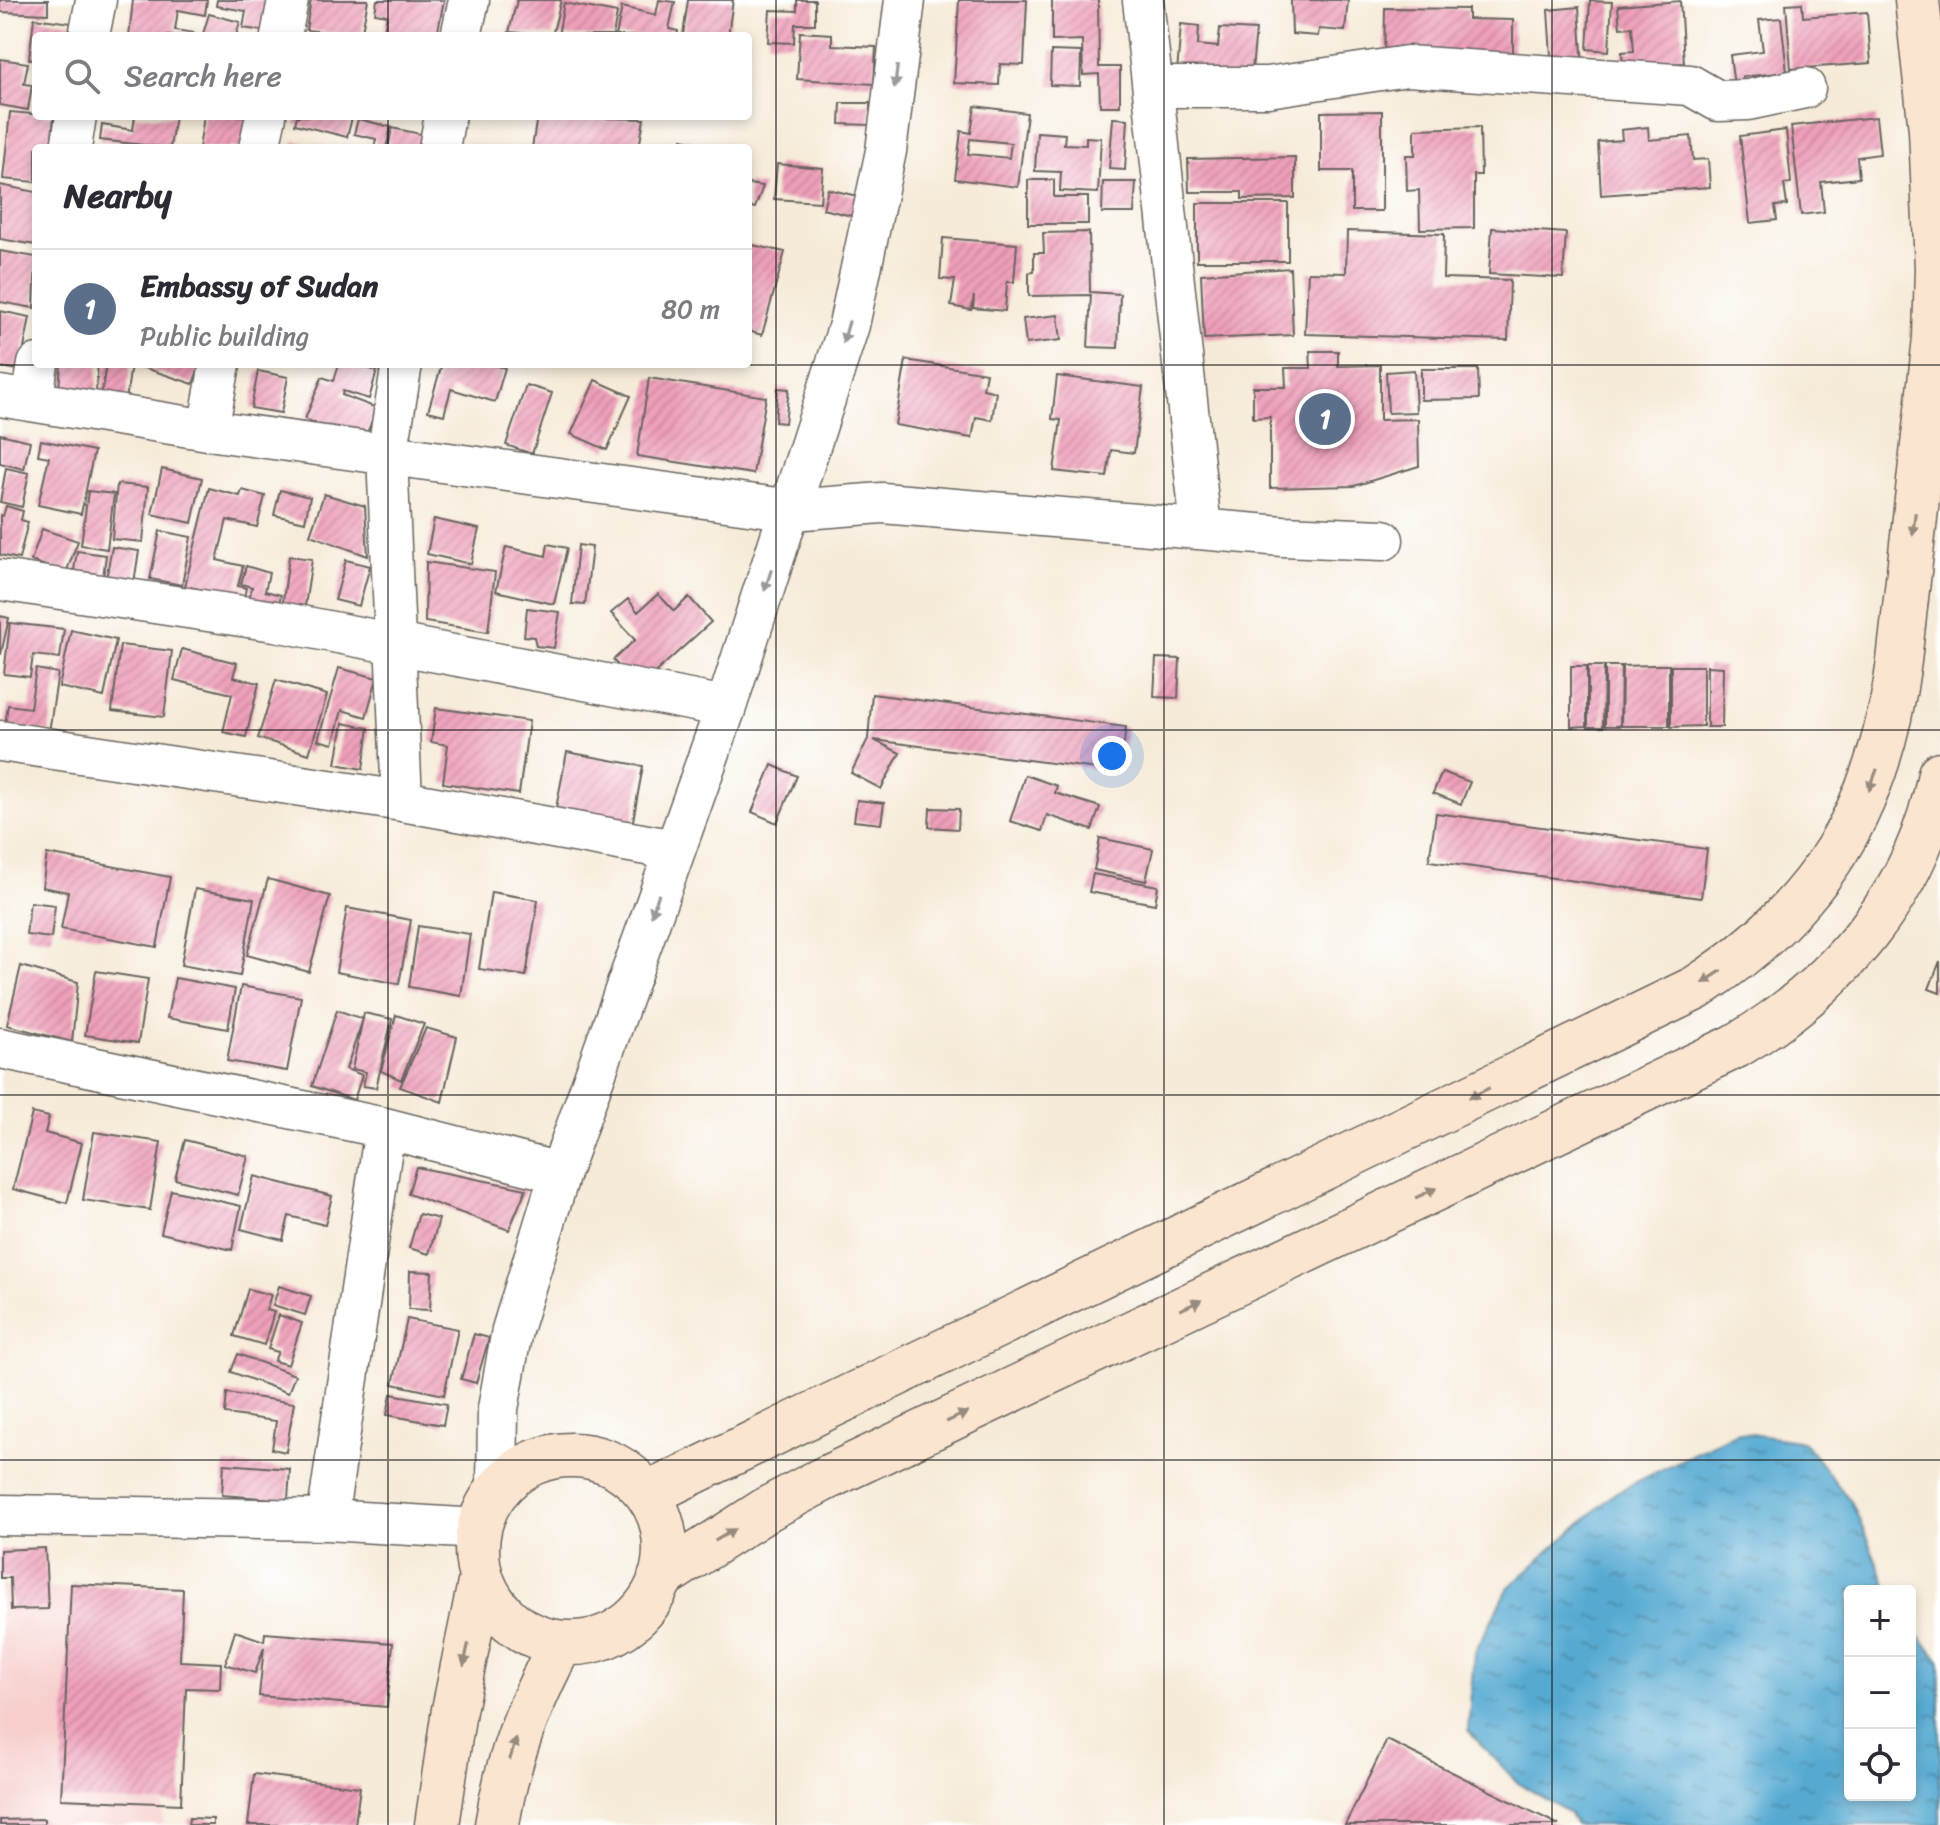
<!DOCTYPE html>
<html lang="en">
<head>
<meta charset="utf-8">
<style>
	body { margin:0; font-family:Sriracha,sans-serif; background:#f2f2f3; color:#2b2b33 }
	.controls { position:absolute; right:24px; bottom:24px; display:grid; overflow:hidden; border-radius:8px; box-shadow:0 4px 12px #0003 }
	.controls button { width:72px; height:72px; display:grid; place-items:center; padding:0; border:0; border-bottom:2px solid #e1e1e2; background:#fff; color:#2b2b33; font:40px sans-serif }
	.you { position:absolute; left:1112px; top:756px; width:28px; height:28px; margin:-20px; border:6px solid #fff; border-radius:50%; background:#1a73e8; box-shadow:0 0 0 12px #1a73e833 }
	.badge { display:grid; place-items:center; width:52px; height:52px; border-radius:50%; background:#2563eb; color:#fff; font-size:26px; font-weight:700 }
	.pin { position:absolute; translate:-50% -50%; border:4px solid #fff; box-shadow:0 2px 8px #0006 }
	.list { margin:0; padding:0; list-style:none }
	h2 { display:flex; justify-content:space-between; align-items:center; height:104px; margin:0; padding:0 32px; font-size:34px }
	h2 small { font-size:26px; font-weight:400; color:#7c7c81 }
	.list li { display:grid; grid-template-columns:52px 1fr auto; gap:24px; align-items:center; box-sizing:border-box; height:120px; padding:0 32px; border-top:2px solid #e1e1e2 }
	.list b { display:block; font-size:30px; white-space:nowrap }
	.list p { margin:0; font-size:26px; white-space:nowrap; color:#7c7c81 }
	.list em { font-size:26px; font-style:normal; color:#7c7c81 }
	.icon { flex:none; width:44px; height:44px; fill:none; stroke:currentColor; stroke-width:2; stroke-linecap:round; stroke-linejoin:round }
	.map { position:relative; flex:none; width:1940px; height:1825px; overflow:hidden }
	.search { position:absolute; background:#fff; box-shadow:0 4px 12px #0003; left:32px; top:32px; width:720px; height:88px; display:flex; align-items:center; gap:20px; box-sizing:border-box; padding:0 28px; border-radius:8px; color:#7c7c81; font-size:30px }
	.panel { position:absolute; background:#fff; box-shadow:0 4px 12px #0003; left:32px; top:144px; width:720px; height:224px; border-radius:8px }
	.map>svg:first-child { display:block }
	.built { fill:#f7d0ce }
	.water { fill:url(#water-ripples); stroke:#3a6377; stroke-width:2 }
	.building { fill:url(#building-hatch); fill-rule:evenodd }
	.lines { fill:none; stroke-linecap:round; stroke-linejoin:round }
	.street-casing { stroke:#68645e; stroke-width:43 }
	.secondary-casing { stroke:#68645e; stroke-width:47 }
	.street { stroke:#fff; stroke-width:40 }
	.secondary { stroke:#fce5d0; stroke-width:44 }
	.oneway { fill:#999 }
	.oneway2 { fill:#978b7f }
	.grid { fill:none; stroke:#1c1c1c; stroke-width:2; stroke-opacity:0.55 }
</style>
</head>
<body>
<div class="map">
<svg width="1940" height="1825" viewBox="0 0 1940 1825">
	<defs>
		<pattern id="water-ripples" width="26" height="14" patternUnits="userSpaceOnUse" patternTransform="scale(2)"><rect width="26" height="14" fill="#57aad2"/><path d="M2 4q2-2 4 0t4 0M15 11q2-2 4 0t4 0" fill="none" stroke="#478aaa"/></pattern>
		<pattern id="building-hatch" width="6" height="6" patternUnits="userSpaceOnUse" patternTransform="scale(2)"><rect width="6" height="6" fill="#ee9fba"/><path d="M-1 1l2-2M0 6l6-6M5 7l2-2" fill="none" stroke="#cc889f"/></pattern>
	</defs>
	<rect width="100%" height="100%" fill="#fff"/>
	<filter id="ink" filterUnits="userSpaceOnUse"><feTurbulence type="fractalNoise" baseFrequency=".0125" numOctaves="2"/><feDisplacementMap in="SourceGraphic" scale="16" xChannelSelector="R" yChannelSelector="G"/><feConvolveMatrix kernelMatrix="1 2 1 2 8 2 1 2 1" color-interpolation-filters="sRGB"/></filter>
	<filter id="wash" filterUnits="userSpaceOnUse"><feTurbulence type="fractalNoise" baseFrequency=".006" numOctaves="4" result="noise"/><feDisplacementMap in="SourceGraphic" scale="32" xChannelSelector="R" yChannelSelector="G"/><feGaussianBlur stdDeviation="1.8" result="paint"/><feColorMatrix in="noise" values="0 0 0 0 0 0 0 0 0 0 0 0 0 0 0 0 0 1.4 0 .05"/><feComposite in="paint" operator="in"/></filter>
	<g filter="url(#wash)">
		<rect width="100%" height="100%" fill="#f6ebd9"/>
		<!-- built -->
		<path class="built" d="M0,1586L162,1593L163,1825H0Z"/>
		<!-- water -->
		<path class="water" d="M1737,1432L1804,1442L1852,1503L1889,1591H1850V1795H1910V1626L1940,1660V1825H1576L1569,1813L1518,1783L1468,1731L1474,1654L1509,1587L1616,1492Z"/>
		<g id="blocks">
			<!-- building -->
			<path class="building" d="M0,0H48V14L0,12Z
				M133,0H207L205,15L178,10L175,30L195,33L194,36H129Z
				M217,0H268L263,31L243,28L246,11L216,6Z
				M311,0H368L361,36L306,30Z
				M377,0H444L437,36H383L387,15L375,13Z
				M517,0H561L552,36L509,32Z
				M659,0L675,2L669,29L678,31L677,36H616L622,7L656,15Z
				M688,0H733L728,36L683,35Z
				M797,0H815V24H795L794,43L768,42L770,10L797,11Z
				M959,0H1027L1024,65L1000,64L999,85L954,83Z
				M1052,0H1098L1099,67H1120V106H1100L1099,74L1083,75L1082,40L1052,41Z
				M1291,0H1348L1345,31L1319,29L1318,36L1292,34Z
				M1590,1L1612,2L1609,51L1587,49Z
				M1680,1L1684,63L1623,67L1622,52L1634,51L1632,27L1620,28L1618,6Z
				M564,3L617,13L613,36H558Z
				M1802,3L1803,17L1867,12L1871,63L1791,69L1786,4Z
				M1579,7L1583,69L1552,71L1548,10Z
				M1385,8L1468,9V19L1513,20V64L1384,62Z
				M209,14L240,22L236,36L203,34Z
				M34,18L72,23L71,36H36V60L29,59Z
				M1781,18L1787,72L1743,77L1745,93L1735,94L1730,55L1763,51L1759,20Z
				M1181,24L1199,26L1198,45L1218,47L1220,28L1256,30L1251,79L1177,73Z
				M800,32L832,34V45L876,47L874,84L797,79Z
				M1051,51L1081,52L1080,86L1050,85Z
				M0,59L28,63L24,84L32,85L28,110L0,105Z
				M841,103H870V125L840,124Z
				M975,106L1027,113L1018,187L955,179L961,131L971,133ZM970,139L1011,143L1009,158L968,154Z
				M1382,111V211H1352V171H1321V112Z
				M10,112L54,116L51,148H36V182L3,179Z
				M135,116H175L170,148L100,140L102,125L133,130Z
				M204,116H250L245,148H199Z
				M297,116H345L352,118L347,137L295,124Z
				M537,116L644,119L639,148H532Z
				M1876,117L1880,154L1857,157L1859,178L1821,182L1824,212L1801,215L1791,126Z
				M1113,118L1128,119L1125,170L1109,169Z
				M358,119L391,127L386,148H374L376,139L354,134Z
				M1480,127L1481,175H1474V228L1420,229L1419,190L1407,191L1406,155H1415V129Z
				M1648,127L1649,140L1691,136L1693,160L1708,159L1710,187L1601,195L1598,142L1622,140L1621,130Z
				M392,128L425,135L423,148H388Z
				M1786,130L1791,183L1784,184L1787,205L1775,206L1777,220L1750,223L1740,136Z
				M1037,132L1065,134L1064,144L1086,145V137L1101,138L1098,193L1060,191L1061,172L1035,171Z
				M682,139L717,147V148H680Z
				M294,141L322,146V148H293Z
				M1295,157V198L1242,199V192H1189L1188,159Z
				M777,164L823,168L820,202L774,199Z
				M1028,180H1054V197H1088V224H1028Z
				M1103,182H1136L1134,213H1102Z
				M748,184L763,186L755,208L748,207Z
				M0,185L36,192V245L0,239Z
				M828,189L861,197L856,217L823,209Z
				M1197,203H1288V261H1197Z
				M1492,228L1566,233L1563,278L1489,274Z
				M1347,231L1444,234L1443,278L1510,280L1508,340L1305,334L1308,272L1346,273Z
				M1089,232L1090,292L1120,294L1118,348L1088,347L1091,295L1029,296V273L1034,272V253H1044L1043,233Z
				M943,238L1017,244L1014,282H1007L1005,311L973,308L974,296L971,310L951,306L955,280L940,279Z
				M748,244L785,252L762,335L748,331Z
				M0,251L36,257L34,308L0,302Z
				M1290,268L1293,335L1204,339L1201,274Z
				M0,311L30,317L20,370L0,367Z
				M1058,315L1061,340L1026,344L1023,319Z
				M1310,351H1338V366L1380,365V420L1418,419L1419,466L1354,486L1270,488V417L1253,418V387H1286L1285,368H1311Z
				M906,360L986,373L983,389L996,392L992,420L976,417L972,438L895,425Z
				M61,364H98L96,392L59,390Z
				M106,364H131L124,415L99,411Z
				M133,364H200L193,384Z
				M339,364H365L364,367L377,371L369,399L343,391L342,395L377,408L363,443L305,419L322,377L334,381Z
				M442,364H491L505,368L495,402L451,389L444,415L428,411Z
				M1421,369H1478L1479,399L1421,400Z
				M1414,370L1416,412L1388,413L1386,372Z
				M258,371L288,377L281,413L251,408Z
				M1057,376L1143,387L1134,453L1111,450L1107,477L1054,471L1061,420L1052,419Z
				M649,378L766,397L753,474L637,456Z
				M595,380L631,396L607,450L571,434Z
				M526,385L552,393L532,454L506,445Z
				M778,388L789,389L785,423L775,422Z
				M0,434L30,441L24,469L0,463Z
				M41,440L94,451L81,514L38,505L49,457L38,455Z
				M6,468L29,473L22,507L0,502Z
				M162,469L202,478L192,523L152,514Z
				M117,484L148,487L143,542L112,539Z
				M209,488L240,496L242,490L265,496L257,527L227,520L217,560L243,566L238,586L246,588L241,611L221,594L185,586Z
				M280,490L310,497L305,522L274,515Z
				M88,491L114,494L107,549L81,545Z
				M324,494L365,506L368,556L310,535Z
				M6,506L23,511L21,520L28,522L19,559L0,555V515L3,516Z
				M434,519L479,529L471,564L427,554Z
				M42,529L78,541L66,573L31,561Z
				M160,531L191,537L182,585L150,579Z
				M548,544L567,548L554,604L496,591L506,547L546,556Z
				M578,545L592,547L585,605L572,604Z
				M112,547L139,551L133,589L105,584Z
				M77,551L106,555L101,592L71,589Z
				M289,556L312,559L304,613L282,609Z
				M346,560L370,566L359,606L335,600Z
				M426,562L495,572L488,632L425,622Z
				M246,566L269,573L265,591L281,595L278,608L249,600L252,587L241,584Z
				M658,594L674,611L689,597L711,622L638,688L613,660L635,640L611,613L628,599L638,612Z
				M527,608L560,612L554,648L536,646L534,637L524,636Z
				M0,616L9,618L1,654H0Z
				M10,623L64,629L60,658L33,655L30,677L4,674Z
				M71,630L116,640L104,697L59,687Z
				M120,645L172,651L164,717L112,711Z
				M182,649L237,663L233,677L259,683L246,737L223,732L232,694L174,680Z
				M1156,658L1180,659L1178,698L1154,697Z
				M1654,665H1669V726H1621L1622,666Z
				M1571,666H1587V726L1571,727Z
				M1588,666H1604L1603,727H1588Z
				M1605,666H1621L1620,726H1605Z
				M1671,666H1703V726L1671,727Z
				M1707,666L1723,667L1722,727H1707Z
				M339,668L377,678L366,717L342,710L333,744L318,740Z
				M36,669L58,673L49,732L5,725L8,705L30,708Z
				M276,680L327,695L309,754L258,738Z
				M872,694L1126,727L1120,772L874,740L900,753L881,789L851,773L868,739Z
				M436,708L529,721L519,794L443,783L448,745L431,742Z
				M343,723L369,728L363,769L336,764Z
				M567,752L643,766L632,826L555,813Z
				M772,765L797,776L777,823L752,812Z
				M1442,772L1470,782L1461,804L1433,793Z
				M1025,775L1057,786L1055,793L1100,807L1092,830L1047,815L1042,831L1010,821Z
				M857,800L884,803L881,824L854,821Z
				M930,808L959,809L958,829L929,827Z
				M1436,813L1707,849L1701,898L1429,861Z
				M1100,838L1153,849L1146,881L1094,870Z
				M47,854L170,877L157,947L61,929L68,892L42,887Z
				M1093,874L1158,886L1155,904L1089,892Z
				M268,879L330,896L309,972L247,955Z
				M195,889L254,899L240,976L181,965Z
				M491,892L538,900L526,976L479,969Z
				M30,902L55,905L51,938L26,935Z
				M347,908L411,920L399,984L336,972Z
				M418,926L470,934L461,996L409,987Z
				M1940,961V993L1929,989Z
				M21,966L78,982L72,1042L7,1025Z
				M96,971L148,979L138,1043L85,1035Z
				M175,978L235,989L228,1029L167,1018Z
				M241,986L301,997L287,1071L227,1061Z
				M337,1010L363,1019L346,1069L362,1075L354,1100L312,1086Z
				M364,1013L392,1019L376,1088L363,1086L366,1072L352,1069Z
				M396,1015L424,1024L401,1080L381,1071Z
				M426,1028L457,1037L442,1102L400,1087Z
				M32,1113L49,1117L45,1133L82,1143L67,1203L13,1189Z
				M94,1132L161,1142L150,1210L83,1200Z
				M185,1140L248,1156L238,1195L175,1179Z
				M416,1167L526,1189L509,1230L408,1194Z
				M254,1176L332,1196L325,1225L289,1216L283,1240L241,1229Z
				M171,1190L241,1206L232,1250L161,1233Z
				M419,1214L439,1219L429,1254L409,1248Z
				M410,1271L432,1272L430,1310L409,1309Z
				M279,1286L311,1296L305,1315L273,1305Z
				M248,1289L271,1295L266,1310L274,1312L264,1345L234,1336Z
				M279,1315L302,1323L288,1365L274,1361L278,1352L268,1349Z
				M407,1319L458,1329L444,1395L393,1384Z
				M474,1334L489,1338L476,1383L461,1379Z
				M238,1354L295,1375L288,1393L231,1372Z
				M227,1393L294,1403L286,1452L272,1449L276,1421L225,1414Z
				M391,1394L447,1404L443,1425L387,1415Z
				M224,1464L290,1469L288,1500L222,1495Z
				M45,1548L48,1609L11,1610L10,1578H0V1550Z
				M71,1584L183,1589L180,1661L221,1663L220,1689L186,1688L181,1804L61,1799Z
				M235,1631L264,1641L265,1633L393,1643L387,1707L259,1696L264,1647L255,1673L225,1664Z
				M1387,1740L1559,1825H1345Z
				M254,1774L360,1787L355,1825H248Z
				M189,1818L213,1819V1825H188Z
				M44,1819V1825H0V1820Z"/>
		</g>
	</g>
	<g filter="url(#ink)">
		<use href="#blocks" fill-opacity="0" stroke="#68645e" stroke-width="2"/>
		<g class="lines">
			<defs>
				<path id="street" d="M1143,0L1201,528
					M89,36L96,0
					M281,36L288,0
					M461,36L469,0
					M1153,87H1268L1407,66L1690,85L1718,101L1748,100L1805,88
					M71,148L76,116
					M259,148L266,116
					M439,148L445,116
					M0,396L208,430L792,510L882,503L1283,536L1383,540
					M32,401L38,364
					M208,430L220,364
					M0,580L275,621L726,707
					M0,741L402,801L675,850
					M402,801L387,455L402,364
					M0,1048L385,1128L560,1173
					M497,1491L498,1409L512,1330L560,1173L726,707L849,325L886,151L905,0
					M0,1515L327,1520L479,1529
					M327,1520L385,1128"/>
				<path id="secondary" d="M477 1549a94 94 0 1 1 188 0a94 94 0 1 1-188 0Z
					M648,1494L1696,988C1821,907 1880,808 1899,661L1935,338L1937,268L1931,130L1917,0
					M660,1578L769,1508L822,1480L1736,1046C1838,986 1919,892 1940,774
					M437,1825L454,1710L481,1578
					M497,1825C507,1758 530,1703 561,1643"/>
			</defs>
			<!-- street casing -->
			<use href="#street" class="street-casing"/>
			<!-- secondary casing -->
			<use href="#secondary" class="secondary-casing"/>
			<!-- street -->
			<use href="#street" class="street"/>
			<!-- secondary -->
			<use href="#secondary" class="secondary"/>
		</g>
		<!-- one-way arrows -->
		<defs><path id="oneway-solid" d="M-6-.8H1V-3.2L6.5 0L1 3.2V.8H-6Z" transform="scale(2)"/></defs>
		<g class="oneway">
			<use href="#oneway-solid" transform="translate(896 77) rotate(97)"/>
			<use href="#oneway-solid" transform="translate(846 332) rotate(106)"/>
			<use href="#oneway-solid" transform="translate(768 580) rotate(108)"/>
			<use href="#oneway-solid" transform="translate(655 905) rotate(109)"/>
		</g>
		<g class="oneway2">
			<use href="#oneway-solid" transform="translate(1914 524) rotate(96)"/>
			<use href="#oneway-solid" transform="translate(1873 780) rotate(111)"/>
			<use href="#oneway-solid" transform="translate(1712 977) rotate(147)"/>
			<use href="#oneway-solid" transform="translate(1479 1093) rotate(154)"/>
			<use href="#oneway-solid" transform="translate(1426 1193) rotate(-25)"/>
			<use href="#oneway-solid" transform="translate(1191 1305) rotate(-25)"/>
			<use href="#oneway-solid" transform="translate(957 1417) rotate(-25)"/>
			<use href="#oneway-solid" transform="translate(725 1535) rotate(-31)"/>
			<use href="#oneway-solid" transform="translate(466 1655) rotate(102)"/>
			<use href="#oneway-solid" transform="translate(513 1749) rotate(-73)"/>
		</g>
	</g>
	<!-- grid -->
	<path class="grid" d="M388,0V36M776,0V1825M1164,0V1825M1552,0V1825M388,116V148M388,364V1825M0,365H1940M0,730H1940M0,1095H1940M0,1460H1940"/>
</svg>
<div class="controls">
<button>+</button>
<button>−</button>
<button><svg class="icon" aria-label="locate" viewBox="0 0 24 24"><circle cx="12" cy="12" r="6"/><path d="M12 2v4M12 18v4M2 12h4M18 12h4"/></svg></button>
</div>
<div class="you"></div>
<div class="pin badge" style="left:1325px;top:419px;background:#5c6f8a">1</div>
<div class="search"><svg class="icon" aria-label="search" viewBox="0 0 24 24"><circle cx="10" cy="10" r="6"/><path d="M15 15l6 6"/></svg>Search here</div>
<section class="panel">
<h2>Nearby<small></small></h2>
<ul class="list">
<li><span class="badge" style="background:#5c6f8a">1</span><div><b>Embassy of Sudan</b><p>Public building</p></div><em>80 m</em></li>
</ul>
</section>
</div>
</body>
</html>
